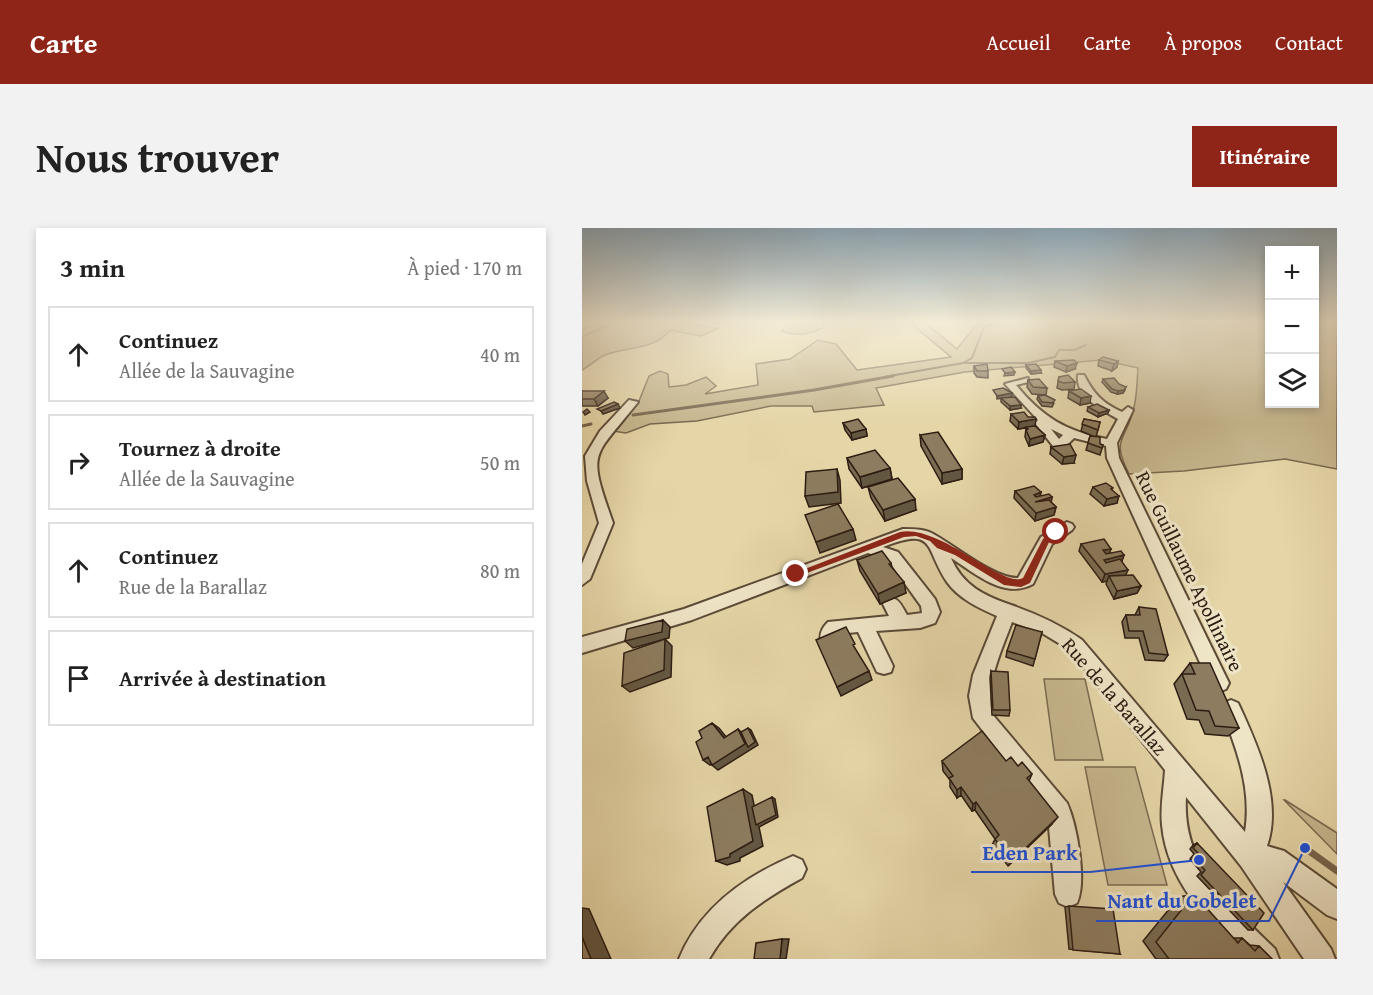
<!DOCTYPE html>
<html lang="fr">
<head>
<meta charset="utf-8">
<style>
	body { margin:0; font-family:"Gentium Book Plus",serif; background:#f2f2f2; color:#222 }
	.controls { position:absolute; right:18px; top:18px; display:grid; overflow:hidden; border-radius:0px; box-shadow:0 3px 9px #0003 }
	.controls button { width:54px; height:54px; display:grid; place-items:center; padding:0; border:0; border-bottom:2px solid #e0e0e0; background:#fff; color:#222; font:30px sans-serif }
	.stop { position:absolute; width:18px; height:18px; margin:-14px; border:4px solid #8f2418; border-radius:50%; background:#fff }
	.stop.end { background:#8f2418; border-color:#fff; box-shadow:0 2px 6px #0008 }
	.list { margin:0; padding:0; list-style:none }
	h2 { display:flex; justify-content:space-between; align-items:center; height:78px; margin:0; padding:0 24px; font-size:26px }
	h2 small { font-size:20px; font-weight:400; color:#767676 }
	.list li { display:grid; grid-template-columns:39px 1fr auto; gap:18px; align-items:center; box-sizing:border-box; height:96px; margin:0 12px 12px; padding:0 12px; border:2px solid #e0e0e0; border-radius:0px }
	.list b { display:block; font-size:22px; white-space:nowrap }
	.list p { margin:0; font-size:20px; white-space:nowrap; color:#767676 }
	.list em { font-size:20px; font-style:normal; color:#767676 }
	.icon { flex:none; width:33px; height:33px; fill:none; stroke:currentColor; stroke-width:2; stroke-linecap:round; stroke-linejoin:round }
	.map { position:relative; flex:none; width:755px; height:731px; overflow:hidden; border-radius:0px }
	header { display:flex; align-items:center; gap:36px; box-sizing:border-box; height:84px; padding:0 30px; background:#8f2418; color:#fff }
	header strong { font-size:28px }
	nav { display:flex; gap:33px; margin-inline-start:auto; font-size:21px }
	.intro { display:flex; align-items:center; justify-content:space-between; box-sizing:border-box; height:144px; padding:0 36px }
	h1 { margin:0; font-size:42px }
	.button { padding:15px 27px; border-radius:0px; background:#8f2418; color:#fff; font-size:21px; font-weight:700 }
	main { display:flex; gap:36px; padding:0 36px }
	aside { flex:1; background:#fff; border-radius:0px; box-shadow:0 3px 9px #0003 }
	.map>svg:first-child { display:block }
	.green { fill:#c6b68e; stroke:#7a6950; stroke-width:1.5 }
	.lines { fill:none; stroke-linecap:round; stroke-linejoin:round }
	.stream-far2 { stroke:#76654d; stroke-width:2 }
	.stream-far1 { stroke:#76654d; stroke-width:3 }
	.stream { stroke:#76654d; stroke-width:7 }
	.minor-casing { stroke:#5b4a37; stroke-width:4 }
	.minor { fill:#eee4c6; fill-rule:evenodd }
	.wall { fill:#796b52; stroke:#2d1c12; stroke-width:1.5 }
	.shaded-wall { fill:#635742; stroke:#2d1c12; stroke-width:1.5 }
	.building { fill:#8d7c5f; stroke:#2d1c12; stroke-width:1.5 }
	.route { fill:#8f2418 }
	.labels { text-anchor:middle; dominant-baseline:central; stroke-width:6; stroke-linejoin:round; paint-order:stroke }
	.street-label { font-size:20px; fill:#2d1c12; stroke:#eee4c6 }
	.leader { fill:none; stroke:#1d4ed8; stroke-width:2 }
	.callout-dot { fill:#1d4ed8; stroke:#eee4c6; stroke-width:2 }
	.callout-label { font-size:21px; text-anchor:middle; font-weight:bold; fill:#1d4ed8; stroke:#eee4c6; stroke-width:6; stroke-linejoin:round; paint-order:stroke }
</style>
</head>
<body>
<header>
<strong>Carte</strong>
<nav><a>Accueil</a><a>Carte</a><a>À propos</a><a>Contact</a></nav>
</header>
<div class="intro"><h1>Nous trouver</h1><a class="button">Itinéraire</a></div>
<main>
<aside>
<h2>3 min<small>À pied · 170 m</small></h2>
<ul class="list">
<li><svg class="icon" aria-label="ahead" viewBox="0 0 24 24"><path d="M12 20V5M6 11l6-6 6 6"/></svg><div><b>Continuez</b><p>Allée de la Sauvagine</p></div><em>40 m</em></li>
<li><svg class="icon" aria-label="right" viewBox="0 0 24 24"><path d="M7 20v-9h11M14 6l5 5-5 5"/></svg><div><b>Tournez à droite</b><p>Allée de la Sauvagine</p></div><em>50 m</em></li>
<li><svg class="icon" aria-label="ahead" viewBox="0 0 24 24"><path d="M12 20V5M6 11l6-6 6 6"/></svg><div><b>Continuez</b><p>Rue de la Barallaz</p></div><em>80 m</em></li>
<li><svg class="icon" aria-label="arrive" viewBox="0 0 24 24"><path d="M6 21V4h12l-3 4 3 4H6"/></svg><div><b>Arrivée à destination</b></div></li>
</ul>
</aside>
<div class="map">
<svg width="755" height="731" viewBox="0 0 755 731">
	<rect width="100%" height="100%" fill="#e5d5a7"/>
	<filter id="stains"><feTurbulence type="fractalNoise" baseFrequency=".00333" numOctaves="4"/><feColorMatrix values="0 0 0 0 .2 0 0 0 0 .09 0 0 0 0 .02 0 0 0 .5 -.17"/></filter>
	<radialGradient id="worn" r=".72"><stop offset=".6" stop-color="#630" stop-opacity="0"/><stop offset="1" stop-color="#630" stop-opacity=".3"/></radialGradient>
	<!-- green -->
	<path class="green" d="M20,93H161L114,98L137,100L119,108L88,102C72,123 45,118 23,127C14,131 8,138 0,142V101Z
		M205,93H243L241,100C227,106 214,109 200,103Z
		M326,93H341L375,121L394,97L404,93H687L688,176H732L733,93H755V241L703,231L602,243L547,246C528,208 545,213 552,179C555,167 555,153 556,140L520,132L383,144L294,160L302,177L232,184L230,178H189L115,193L68,196L44,205L24,202L57,173L67,148L78,143L86,146L87,159L104,157L124,149L134,158L123,166L176,157L174,136L208,131L236,112L254,116L275,142L369,129Z
		M462,451H503L521,532H473Z
		M503,539H553L585,657H526Z
		M703,572L755,605V626L702,572Z"/>
	<g class="lines">
		<!-- stream-far2 -->
		<path class="stream-far2" d="M0,109L30,95L55,93
			M383,135H446L473,129L477,122H492L504,117
			M302,149L381,135L390,130L402,99L419,93"/>
		<!-- stream-far1 -->
		<path class="stream-far1" d="M51,187L232,162L311,148
			M0,198L9,196"/>
		<!-- stream -->
		<path class="stream" d="M723,620L755,643"/>
		<defs>
			<path id="minor" d="M496,147H502C512,166 520,175 540,184L546,179L551,182L535,215L537,230L644,449L647,455L644,461L637,464L630,461L525,230L524,218L492,210L485,217L471,218L453,195L456,192L423,156L446,150V154L434,157C460,189 485,204 525,211L536,191C520,182 493,169 496,147ZM469,201L481,207L477,211Z
				M47,172L56,174C10,232 5,221 31,295L8,351L0,357V336L17,295L5,253L3,228L18,203Z
				M485,294L490,296L492,299L490,302L470,316L451,356C422,372 393,345 369,330C381,358 403,368 429,377C452,385 479,397 500,412L663,604C670,562 655,520 639,482L642,475L649,472L656,475C675,516 701,572 685,618L702,623L755,661V691L745,687L701,654L749,721L753,731H722L659,638L604,569C600,639 647,675 693,721L697,731H663C626,693 585,653 580,597C578,579 582,560 583,542L488,422L460,405L430,394C419,424 404,453 410,486L485,575C495,597 505,653 495,675L486,679L477,675L473,666L466,588L391,490L387,468L391,447L415,388C397,380 377,371 365,354C342,320 355,298 301,319L316,324L353,371L358,384L353,395L338,400L294,403L311,438L309,444L302,446L295,444L276,404L256,406L253,420L247,423L241,420C236,410 238,402 246,394L307,388L301,376L303,371C316,367 319,377 325,387L340,385L339,378L306,332L286,325L110,392L0,425V409L102,381L321,301C332,301 344,301 353,307C373,318 413,351 436,350L459,309Z
				M211,628L220,632L224,641L220,650C182,671 149,692 127,731H97C118,680 162,649 211,628Z"/>
		</defs>
		<!-- minor casing -->
		<use href="#minor" class="minor-casing"/>
		<!-- minor -->
		<use href="#minor" class="minor"/>
	</g>
	<!-- wall -->
	<path class="wall" d="M517,132L536,133L535,139L530,143L516,138Z
		M473,133L493,141L484,144L472,139Z
		M444,137L459,145L449,146L444,140Z
		M392,138L406,143V150L395,149L392,145Z
		M477,149L493,154L492,161L480,162L475,160Z
		M521,151L543,162L541,165L535,166L529,164L520,154Z
		M446,152L465,160L464,167L450,166L445,159Z
		M0,163L26,170L16,178H0Z
		M487,163L508,175L498,177L486,170Z
		M456,168L472,175L470,179L460,178L455,171Z
		M419,170L439,180L428,182L419,174Z
		M506,179L527,182L526,185L516,189L505,183Z
		M429,186L453,198L463,207L461,214L447,218L443,209L444,200L436,201L428,193Z
		M502,191L518,194L514,209L518,216L521,217L518,227L504,222L508,208L513,209L499,203Z
		M261,195L284,201L285,208L270,212L263,202Z
		M338,207L380,241V251L360,256L339,218Z
		M469,219L492,235L480,236L468,226Z
		M265,230L308,240L310,251L280,260L267,241Z
		M286,259L334,282L303,293L289,270Z
		M511,259L530,262L535,275L522,278L508,266Z
		M433,263L459,264L458,268L470,269L469,274L474,279L472,287L453,293L432,270Z
		M499,316L529,321L527,325L542,327L540,333L543,348L559,358L555,365L532,371L524,356L525,353L520,354L497,323Z
		M275,332L309,335L310,339L324,365L298,376L278,343Z
		M557,379L586,427L582,433L563,432L557,410H543L540,394L544,387H553Z
		M460,404L451,438L424,429L425,423Z
		M608,435L657,500L646,508L623,506L617,492L605,491L592,456Z
		M409,443L428,482L427,488L410,487L408,450Z
		M360,533H424L436,538L450,546L447,553L470,596L426,638L410,617L413,611L393,582L390,583L379,567L375,570L368,559V552L361,543Z
		M615,615L671,702H666L615,648L619,644L608,631L612,626L608,621L611,617Z
		M612,666L651,710H660L668,717L677,718L690,731H574L561,713L597,669Z
		M487,678L538,726L487,721L483,679Z"/>
	<!-- shaded-wall -->
	<path class="shaded-wall" d="M536,133L535,139L530,143L532,136Z
		M495,135L493,141L484,144L485,138Z
		M459,142V145L449,146V143Z
		M433,144L432,147L422,148L423,145Z
		M544,159L541,165L535,166L536,163Z
		M22,163L26,170L16,178L12,171Z
		M430,165V169L415,171V168Z
		M509,168L508,175L498,177L499,170Z
		M36,176L38,180L21,186L19,183Z
		M439,177V180L428,182V178Z
		M5,181L8,184L3,187L1,184Z
		M527,182L526,185L516,189L517,185Z
		M454,191L453,198L436,201L437,194Z
		M284,201L285,208L270,212L269,205Z
		M463,207L461,214L447,218L448,211Z
		M494,227L492,235L480,236L482,229Z
		M308,240L310,251L280,260L278,249Z
		M255,241L258,252L259,275L227,279L223,268Z
		M380,241V251L360,256V245Z
		M459,264L457,272L452,267Z
		M537,268L535,275L522,278L525,271Z
		M470,269L469,276L453,274Z
		M333,271L334,282L303,293L301,282Z
		M474,279L472,287L453,293L454,285Z
		M271,301L274,312L238,325L234,314Z
		M529,321L526,328L518,330L521,322Z
		M542,327L539,335L519,339L522,332Z
		M546,342L543,349L527,348L525,353L520,354L523,346Z
		M322,354L324,365L298,376L296,366Z
		M559,358L555,365L532,371L535,363Z
		M81,392L88,399L87,410L51,420L43,413Z
		M83,411L90,418L89,449L48,464L40,458Z
		M287,443L290,452L259,468L255,459Z
		M130,495L137,500L149,515L142,510Z
		M166,500L169,502L176,517L136,542L130,537L156,501L162,507Z
		M126,529L133,534L128,537L121,532Z
		M379,559V567L375,570V562Z
		M161,561L170,567L176,596L190,569L193,571L196,589L177,599L181,618L158,630V633L145,637L134,633L148,626Z
		M394,574L393,582L390,583L391,576Z
		M476,589L470,596L426,638L429,634Z
		M0,680L7,681L29,731H9L0,709Z
		M200,711H207L204,731H198Z"/>
	<!-- building -->
	<path class="building" d="M521,129L536,133L532,136L517,132Z
		M492,132L495,135L485,138L473,133Z
		M405,136L406,143H395L392,138Z
		M454,136L459,142L449,143L444,137Z
		M429,139L433,144L423,145L420,141Z
		M486,147L493,154L481,155L476,153L477,149Z
		M532,150L537,156L544,159L542,162L536,163L530,161L521,151Z
		M457,151L465,160L451,159L446,152Z
		M421,160L430,165L415,168L411,162Z
		M499,161L509,168L499,170L487,163Z
		M0,163H22L12,171H0Z
		M463,167L473,172L470,175L460,174L456,168Z
		M433,169L439,177L428,178L419,170Z
		M32,174L36,176L19,183L15,181Z
		M515,176L527,182L517,185L506,179Z
		M442,184L446,189H453L454,191L437,194L429,186Z
		M276,191L284,201L269,205L261,195Z
		M502,191L518,194L516,202L500,196Z
		M453,198L463,207L448,211L444,202L446,201L444,199Z
		M356,204L380,241L360,245L338,207Z
		M508,208L518,209V216L521,217L520,220L506,215Z
		M488,216L494,227L482,229L469,219Z
		M293,222L308,240L278,249L265,230Z
		M255,241L256,264L223,268L224,244Z
		M316,250L333,271L301,282L286,259Z
		M524,255L531,260L529,261L537,268L525,271L511,259Z
		M452,258L459,264L452,267L454,269L467,266L470,269L453,274L467,272L474,279L454,285L433,263Z
		M256,276L271,301L234,314L223,287Z
		M522,311L529,321L521,322L524,326L539,323L542,327L522,332L524,335L538,331L546,342L523,346L499,316Z
		M300,323L309,335L307,336L322,354L296,366L275,332Z
		M551,347L559,358L535,363L527,348Z
		M557,379L574,381L586,427L567,425L561,403H547L544,387H558Z
		M81,392L80,404L43,413L45,401Z
		M434,397L460,404L453,431L425,423Z
		M264,399L273,416L271,417L287,443L255,459L234,412Z
		M83,411L82,442L40,458L42,425Z
		M608,435H628L657,500L633,498L627,483L614,482L600,446H613Z
		M409,443L426,444L428,482H411Z
		M130,495L142,510L156,501L163,516L130,537L126,529L121,532L114,514L120,510L117,503Z
		M166,500L173,514L166,519L159,504Z
		M400,503L424,533L429,529L436,538L440,534L450,546L445,550L476,589L429,634L413,611L417,607L394,574L391,576L379,559L375,562L367,550L371,548L360,533Z
		M161,561L171,613L148,626V629L134,633L125,579Z
		M190,569L194,587L174,597L170,579Z
		M615,615L682,685L671,702L619,647L623,642L611,630L616,625L611,620Z
		M612,666L656,715L660,710L673,723L677,718L690,731H587L574,714Z
		M487,678L531,681L538,726L491,722Z
		M0,709L9,731H0Z
		M200,711L198,731H172L174,715Z"/>
	<!-- sky -->
	<linearGradient id="sky" x2="0" y2="1"><stop stop-color="#8da8ba"/><stop offset="0.48" stop-color="#f3ecd7"/><stop offset="1" stop-color="#f3ecd7" stop-opacity="0"/></linearGradient>
	<rect width="755" height="195" fill="url(#sky)"/>
	<!-- route -->
	<path class="route" d="M471,302L478,304L467,314L448,355L439,359L422,357L373,327L355,320L348,313L334,308L322,309L214,349L210,346L318,304C358,296 421,361 441,350L461,311Z"/>
	<g class="labels">
		<!-- street labels -->
		<g class="street-label">
			<text transform="translate(608 343) rotate(64)">Rue Guillaume Apollinaire</text>
			<text transform="translate(533 468) rotate(49)">Rue de la Barallaz</text>
		</g>
	</g>
	<!-- callouts -->
	<path class="leader" d="M617 632L508 644H389M723 620L687 693H514"/>
	<g class="callout-dot">
		<circle cx="617" cy="632" r="6"/>
		<circle cx="723" cy="620" r="6"/>
	</g>
	<g class="callout-label">
		<text x="448" y="632">Eden Park</text>
		<text x="600" y="680">Nant du Gobelet</text>
	</g>
	<rect width="100%" height="100%" filter="url(#stains)"/>
	<rect width="100%" height="100%" fill="url(#worn)"/>
</svg>
<div class="controls">
<button>+</button>
<button>−</button>
<button><svg class="icon" aria-label="layers" viewBox="0 0 24 24"><path d="M12 4l9 5-9 5-9-5zM3 14l9 5 9-5"/></svg></button>
</div>
<div class="stop" style="left:474px;top:304px"></div>
<div class="stop end" style="left:214px;top:346px"></div>
</div>
</main>
</body>
</html>
